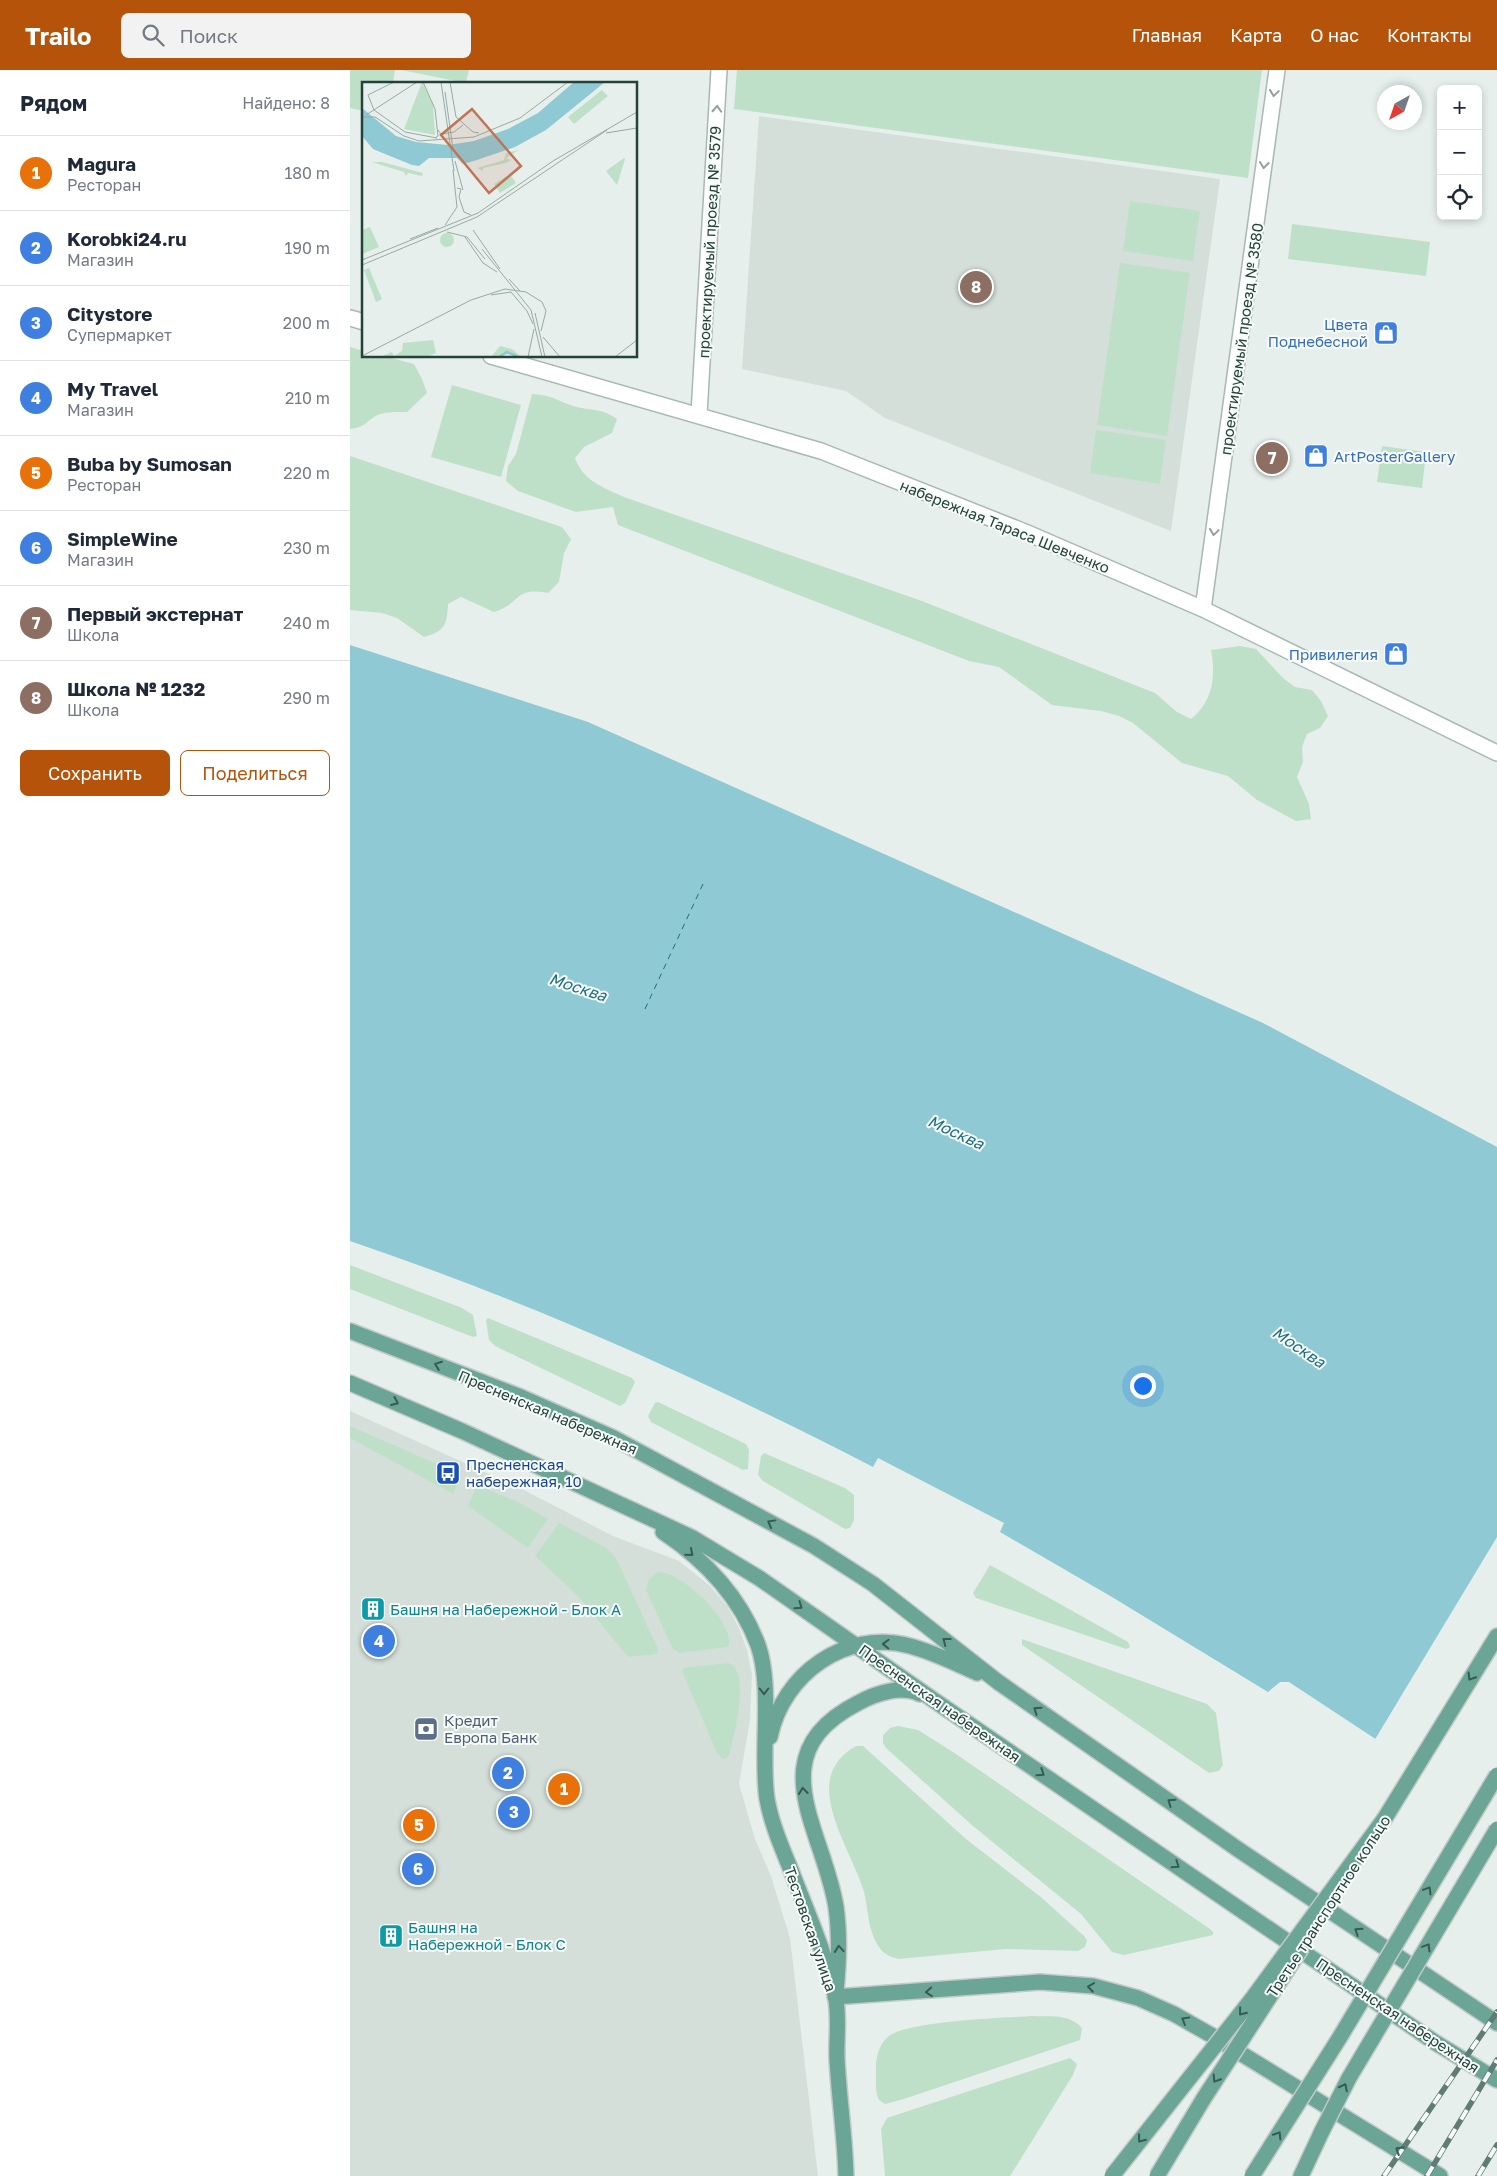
<!DOCTYPE html>
<html lang="ru">
<head>
<meta charset="utf-8">
<style>
	body { margin:0; font-family:"Golos Text",sans-serif; background:#f2f2f3; color:#1f2937 }
	.controls { position:absolute; right:15px; top:15px; display:grid; overflow:hidden; border-radius:8px; box-shadow:0 2px 8px #0003 }
	.controls button { width:45px; height:45px; display:grid; place-items:center; padding:0; border:0; border-bottom:1px solid #e0e1e3; background:#fff; color:#1f2937; font:25px sans-serif }
	.compass { position:absolute; left:1027px; top:15px; width:45px; height:45px; border-radius:50%; background:#fff; box-shadow:0 2px 8px #0003; rotate:220deg }
	.you { position:absolute; left:792px; top:1315px; width:18px; height:18px; margin:-12px; border:4px solid #fff; border-radius:50%; background:#1a73e8; box-shadow:0 0 0 8px #1a73e833 }
	.badge { display:grid; place-items:center; width:32px; height:32px; border-radius:50%; background:#b45309; color:#fff; font-size:16px; font-weight:700 }
	.pin { position:absolute; translate:-50% -50%; border:2px solid #fff; box-shadow:0 1px 5px #0006 }
	.list { margin:0; padding:0; list-style:none }
	h2 { display:flex; justify-content:space-between; align-items:center; height:65px; margin:0; padding:0 20px; font-size:21px }
	h2 small { font-size:16px; font-weight:400; color:#747a83 }
	.list li { display:grid; grid-template-columns:32px 1fr auto; gap:15px; align-items:center; box-sizing:border-box; height:75px; padding:0 20px; border-top:1px solid #e0e1e3 }
	.list b { display:block; font-size:19px; white-space:nowrap }
	.list p { margin:0; font-size:16px; white-space:nowrap; color:#747a83 }
	.list em { font-size:16px; font-style:normal; color:#747a83 }
	.actions { display:flex; gap:10px; padding:15px 20px }
	.actions a { flex:1; padding:11px 0; border:1px solid #b45309; border-radius:8px; text-align:center; font-size:18px; color:#b45309 }
	.actions .main { background:#b45309; color:#fff }
	.icon { flex:none; width:28px; height:28px; fill:none; stroke:currentColor; stroke-width:2; stroke-linecap:round; stroke-linejoin:round }
	.map { position:relative; flex:none; width:1147px; height:2106px; overflow:hidden }
	header { display:flex; align-items:center; gap:30px; box-sizing:border-box; height:70px; padding:0 25px; background:#b45309; color:#fff }
	header strong { font-size:24px }
	nav { display:flex; gap:28px; margin-inline-start:auto; font-size:18px }
	.search { width:350px; height:45px; background:#f2f2f3; display:flex; align-items:center; gap:12px; box-sizing:border-box; padding:0 18px; border-radius:8px; color:#747a83; font-size:19px }
	main { display:flex }
	aside { flex:1; background:#fff }
	.map>svg:first-child { display:block }
	.built { fill:#d4dfda }
	.green { fill:#bfe0c8 }
	.water { fill:#8ec9d4 }
	.pier { fill:#e6efeb }
	.lines { fill:none; stroke-linecap:round; stroke-linejoin:round }
	.ferry { stroke:#1c6f80; stroke-width:1; stroke-dasharray:6 5; stroke-linecap:butt }
	.minor-casing { stroke:#a8b8b2; stroke-width:18 }
	.major-casing { stroke:#c2cac8; stroke-width:18 }
	.minor { stroke:#fff; stroke-width:15 }
	.major { stroke:#6aa596; stroke-width:15 }
	.rail-casing { stroke:#5f7d75; stroke-width:5.5 }
	.rail { stroke:#f7fbf9; stroke-width:4; stroke-dasharray:11; stroke-linecap:butt }
	.major-bridge-casing { stroke:#c2cac8; stroke-width:18; stroke-linecap:butt }
	.major-bridge { stroke:#6aa596; stroke-width:15 }
	.oneway { stroke:#92a09c }
	.oneway2 { stroke:#365b51 }
	.labels { text-anchor:middle; dominant-baseline:central; stroke-width:4; stroke-linejoin:round; paint-order:stroke }
	.street-label { font-size:15px; fill:#24423a; stroke:#f7fbf9 }
	.shop-label { font-size:15px; fill:#366cbe; stroke:#f7fbf9; text-anchor:end }
	.transit-label { font-size:15px; fill:#164399; stroke:#f7fbf9; text-anchor:start }
	.culture-label { font-size:15px; fill:#0d838f; stroke:#f7fbf9; text-anchor:start }
	.service-label { font-size:15px; fill:#4e5e75; stroke:#f7fbf9; text-anchor:start }
	.water-label { font-size:16px; font-style:italic; fill:#1c6f80; stroke:#f7fbf9 }
	.inset-river { fill:none; stroke:#8ec9d4; stroke-width:2.5 }
	.inset-road { fill:none; stroke:#98aaa4; stroke-width:1 }
	.view { fill:#c07456; fill-opacity:0.15; stroke:#c07456; stroke-width:2.5 }
	.inset-edge { fill:none; stroke:#24423a; stroke-width:2.5 }
</style>
</head>
<body>
<header>
<strong>Trailo</strong>
<div class="search"><svg class="icon" aria-label="search" viewBox="0 0 24 24"><circle cx="10" cy="10" r="6"/><path d="M15 15l6 6"/></svg>Поиск</div>
<nav><a>Главная</a><a>Карта</a><a>О нас</a><a>Контакты</a></nav>
</header>
<main>
<aside>
<h2>Рядом<small>Найдено: 8</small></h2>
<ul class="list">
<li><span class="badge" style="background:#e8710a">1</span><div><b>Magura</b><p>Ресторан</p></div><em>180 m</em></li>
<li><span class="badge" style="background:#3f7fe0">2</span><div><b>Korobki24.ru</b><p>Магазин</p></div><em>190 m</em></li>
<li><span class="badge" style="background:#3f7fe0">3</span><div><b>Citystore</b><p>Супермаркет</p></div><em>200 m</em></li>
<li><span class="badge" style="background:#3f7fe0">4</span><div><b>My Travel</b><p>Магазин</p></div><em>210 m</em></li>
<li><span class="badge" style="background:#e8710a">5</span><div><b>Buba by Sumosan</b><p>Ресторан</p></div><em>220 m</em></li>
<li><span class="badge" style="background:#3f7fe0">6</span><div><b>SimpleWine</b><p>Магазин</p></div><em>230 m</em></li>
<li><span class="badge" style="background:#8d6e63">7</span><div><b>Первый экстернат</b><p>Школа</p></div><em>240 m</em></li>
<li><span class="badge" style="background:#8d6e63">8</span><div><b>Школа № 1232</b><p>Школа</p></div><em>290 m</em></li>
</ul>
<div class="actions"><a class="main">Сохранить</a><a>Поделиться</a></div>
</aside>
<div class="map">
<svg width="1147" height="2106" viewBox="0 0 1147 2106">
	<rect width="100%" height="100%" fill="#e6efeb"/>
	<!-- built -->
	<path class="built" d="M409,46L870,109L821,461L535,348L496,321L392,299Z
		M0,1341L168,1417L263,1466L329,1491L360,1516L377,1536L389,1558L397,1580L402,1604L400,1650L389,1714L405,1769L421,1806L440,1868L468,2106H0Z"/>
	<!-- green -->
	<path class="green" d="M0,0H45L43,14H14V41L0,38Z
		M51,0H119L116,13Z
		M387,0H912L898,108L384,39Z
		M780,131L850,141L843,191L773,181Z
		M942,154L1080,172L1076,206L938,189Z
		M770,193L840,203L817,366L747,355Z
		M0,277L14,281V286H34L64,294L72,309L77,323L57,342C47,342 33,341 24,347C14,354 14,357 0,359Z
		M102,315L171,335L151,407L81,387Z
		M182,324C204,325 208,332 227,337C244,341 251,338 267,349L262,363L234,377L225,388C233,411 253,417 274,427L572,531L805,623L827,642L841,649C863,631 866,607 861,580L890,576L906,579L933,608L945,617L962,620L971,631L978,646L970,658L957,664L952,677L953,692L947,707L959,734L961,749L946,751L907,730L878,706L832,693L783,653L769,646L751,641L702,635L649,597L619,591L268,455L263,437L226,442L168,421L156,411L158,396L166,384Z
		M746,360L816,370L810,414L740,403Z
		M1032,376L1076,382L1072,418L1027,412Z
		M0,386L212,457L221,469L214,483L209,512L198,523C164,516 171,534 144,542L111,527L98,534C97,555 95,561 74,567L47,548L32,543L0,540Z
		M0,1195L112,1238L123,1245L127,1266L123,1267L0,1219Z
		M138,1248L282,1308L285,1312L275,1333L270,1336L145,1276L139,1270L136,1250Z
		M308,1332L396,1374L399,1380L398,1399L393,1400L301,1352L298,1346L305,1333Z
		M0,1356L89,1395L86,1401L109,1411L103,1424L0,1368Z
		M414,1383L495,1418L504,1425V1450L500,1458L495,1459L413,1411L408,1405L411,1386Z
		M127,1415L170,1433L198,1449L178,1478L118,1436Z
		M209,1453L255,1477L266,1488L308,1579L307,1584L278,1587L229,1527L185,1486Z
		M640,1495L778,1572L780,1577L776,1579L626,1528L623,1523Z
		M308,1502C331,1501 388,1554 378,1577L329,1583L323,1579L296,1520L299,1509Z
		M672,1569L857,1634L866,1643L873,1695L869,1701L859,1703L672,1575Z
		M379,1593C401,1601 384,1665 380,1683L377,1688L372,1689L367,1683L332,1601L334,1598Z
		M548,1656L568,1660L603,1682L860,1859L863,1862V1865L774,1885L762,1882L731,1844L623,1756L536,1678L533,1673V1665L540,1658Z
		M506,1676H513L616,1769L692,1828L734,1866L737,1870L735,1877L728,1881L655,1879L548,1889C538,1886 532,1883 527,1874C518,1859 518,1838 514,1822C504,1789 480,1754 479,1719C479,1699 490,1685 506,1676Z
		M682,1946C701,1947 719,1943 732,1958L730,1970L554,2029L535,2034L529,2030C525,2023 526,2012 526,2004C525,1991 528,1974 539,1966C559,1951 654,1948 682,1946Z
		M720,1988L727,1994L723,2005L660,2106H535L531,2059L537,2048Z"/>
	<!-- water -->
	<path class="water" d="M0,575L238,652L913,953L1147,1077V1749L939,1612H930L918,1622L762,1527L650,1462L654,1453L528,1388L523,1397C354,1310 180,1232 0,1171Z"/>
	<!-- pier -->
	<path class="pier" d="M1147,1467V1751L1024,1671Z"/>
	<g class="lines">
		<!-- ferry -->
		<path class="ferry" d="M295,939L353,814"/>
		<defs>
			<path id="minor" d="M0,248L14,252
				M141,286L471,381L675,462L853,539L1147,683
				M349,344L369,0
				M853,539L927,0"/>
			<path id="major" d="M0,1261L171,1327L262,1367L464,1476L523,1514L648,1612L889,1780L1147,1953
				M0,1313L112,1361L341,1467L409,1508L585,1631L1086,1973L1147,2010
				M313,1462C355,1490 390,1527 408,1575C423,1618 410,1683 417,1729C422,1757 434,1782 444,1808C459,1846 476,1886 485,1925C490,1945 486,1969 487,1989C489,2028 495,2067 496,2106
				M420,1667C433,1604 495,1559 560,1576C583,1582 605,1593 627,1603
				M1035,1748L1147,1566
				M486,1921C489,1892 490,1865 486,1837C473,1758 408,1684 508,1633C526,1623 551,1615 570,1624
				M485,1927L690,1912L743,1916L788,1928L824,1944L861,1965L1090,2106
				M951,2106L972,2061"/>
		</defs>
		<!-- minor casing -->
		<use href="#minor" class="minor-casing"/>
		<!-- major casing -->
		<use href="#major" class="major-casing"/>
		<!-- minor -->
		<use href="#minor" class="minor"/>
		<!-- major -->
		<use href="#major" class="major"/>
		<defs>
			<path id="rail" d="M1034,2106L1147,1942
				M1077,2106L1147,1990
				M1128,2106L1147,2075"/>
		</defs>
		<!-- rail casing -->
		<use href="#rail" class="rail-casing"/>
		<!-- rail -->
		<use href="#rail" class="rail"/>
		<defs>
			<path id="major-bridge" d="M972,2061L999,2008L1147,1759
				M762,2106L902,1929L1035,1748
				M807,2106L854,2028L952,1877
				M902,2106L990,1967L1147,1705"/>
		</defs>
		<!-- major-bridge casing -->
		<use href="#major-bridge" class="major-bridge-casing"/>
		<!-- major-bridge -->
		<use href="#major-bridge" class="major-bridge"/>
	</g>
	<!-- one-way arrows -->
	<defs><path id="oneway-chevron" d="M-2-3.5L2.5 0L-2 3.5" fill="none" stroke-width="1.6" stroke-linecap="round" stroke-linejoin="round" transform="scale(1.25)"/></defs>
	<g class="oneway">
		<use href="#oneway-chevron" transform="translate(924 23) rotate(98)"/>
		<use href="#oneway-chevron" transform="translate(367 39) rotate(-87)"/>
		<use href="#oneway-chevron" transform="translate(914 95) rotate(97)"/>
		<use href="#oneway-chevron" transform="translate(864 462) rotate(98)"/>
	</g>
	<g class="oneway2">
		<use href="#oneway-chevron" transform="translate(88 1295) rotate(-159)"/>
		<use href="#oneway-chevron" transform="translate(45 1332) rotate(23)"/>
		<use href="#oneway-chevron" transform="translate(421 1453) rotate(-151)"/>
		<use href="#oneway-chevron" transform="translate(340 1483) rotate(41)"/>
		<use href="#oneway-chevron" transform="translate(449 1536) rotate(35)"/>
		<use href="#oneway-chevron" transform="translate(596 1571) rotate(-142)"/>
		<use href="#oneway-chevron" transform="translate(536 1574) rotate(-178)"/>
		<use href="#oneway-chevron" transform="translate(1121 1607) rotate(122)"/>
		<use href="#oneway-chevron" transform="translate(414 1621) rotate(90)"/>
		<use href="#oneway-chevron" transform="translate(687 1640) rotate(-145)"/>
		<use href="#oneway-chevron" transform="translate(691 1703) rotate(34)"/>
		<use href="#oneway-chevron" transform="translate(453 1721) rotate(-96)"/>
		<use href="#oneway-chevron" transform="translate(821 1732) rotate(-145)"/>
		<use href="#oneway-chevron" transform="translate(826 1795) rotate(34)"/>
		<use href="#oneway-chevron" transform="translate(1078 1820) rotate(-59)"/>
		<use href="#oneway-chevron" transform="translate(1008 1861) rotate(-146)"/>
		<use href="#oneway-chevron" transform="translate(1077 1877) rotate(-59)"/>
		<use href="#oneway-chevron" transform="translate(489 1879) rotate(-95)"/>
		<use href="#oneway-chevron" transform="translate(741 1917) rotate(-172)"/>
		<use href="#oneway-chevron" transform="translate(579 1922) rotate(175)"/>
		<use href="#oneway-chevron" transform="translate(892 1942) rotate(129)"/>
		<use href="#oneway-chevron" transform="translate(835 1950) rotate(-150)"/>
		<use href="#oneway-chevron" transform="translate(866 2009) rotate(123)"/>
		<use href="#oneway-chevron" transform="translate(994 2017) rotate(-63)"/>
		<use href="#oneway-chevron" transform="translate(928 2065) rotate(-58)"/>
		<use href="#oneway-chevron" transform="translate(791 2069) rotate(128)"/>
		<use href="#oneway-chevron" transform="translate(1049 2080) rotate(-148)"/>
	</g>
	<!-- icons -->
	<defs>
		<symbol id="shop-square" viewBox="-11 -11 22 22"><rect x="-9" y="-9" width="18" height="18" rx="4" fill="#3f7fe0" stroke="#f7fbf9"/><path d="M-5-2.5h2.3a2.7 3.5 0 0 1 5.4 0H5L5.5 6h-11ZM-1.5-2.5h3a1.5 2.3 0 0 0-3 0Z" fill="#fff"/></symbol>
		<symbol id="bus-square" viewBox="-11 -11 22 22"><rect x="-9" y="-9" width="18" height="18" rx="4" fill="#1a4fb4" stroke="#f7fbf9"/><path d="M-5-6H5V4H4V6H2V4H-2V6H-4V4H-5ZM-3.5-4V0h7V-4ZM-3.5 1.2v1.5H-2V1.2ZM2 1.2v1.5H3.5V1.2Z" fill="#fff"/></symbol>
		<symbol id="building-square" viewBox="-11 -11 22 22"><rect x="-9" y="-9" width="18" height="18" rx="4" fill="#0f9aa8" stroke="#f7fbf9"/><path d="M-4-6H4V6H1V3H-1V6H-4ZM-2.5-4.3h1.7v1.8h-1.7ZM.8-4.3h1.7v1.8H.8ZM-2.5-1h1.7V.8h-1.7ZM.8-1h1.7V.8H.8Z" fill="#fff"/></symbol>
		<symbol id="bank-square" viewBox="-11 -11 22 22"><rect x="-9" y="-9" width="18" height="18" rx="4" fill="#5c6f8a" stroke="#f7fbf9"/><path d="M-6-4H6V4H-6ZM0-2.3a2.3 2.3 0 1 0 0 4.6a2.3 2.3 0 1 0 0-4.6Z" fill="#fff"/></symbol>
	</defs>
	<g fill-rule="evenodd">
		<use href="#shop-square" x="1022" y="249" width="28" height="28"/>
		<use href="#shop-square" x="952" y="372" width="28" height="28"/>
		<use href="#shop-square" x="1032" y="570" width="28" height="28"/>
		<use href="#bus-square" x="84" y="1389" width="28" height="28"/>
		<use href="#building-square" x="9" y="1525" width="28" height="28"/>
		<use href="#bank-square" x="62" y="1645" width="28" height="28"/>
		<use href="#building-square" x="27" y="1852" width="28" height="28"/>
	</g>
	<g class="labels">
		<!-- street labels -->
		<g class="street-label">
			<text transform="translate(359 172) rotate(-87)">проектируемый проезд № 3579</text>
			<text transform="translate(891 269) rotate(-82)">проектируемый проезд № 3580</text>
			<text transform="translate(655 456) rotate(22)">набережная Тараса Шевченко</text>
			<text transform="translate(198 1342) rotate(23)">Пресненская набережная</text>
			<text transform="translate(590 1633) rotate(35)">Пресненская набережная</text>
			<text transform="translate(978 1836) rotate(-57)">Третье транспортное кольцо</text>
			<text transform="translate(461 1859) rotate(71)">Тестовская улица</text>
			<text transform="translate(1048 1945) rotate(34)">Пресненская набережная</text>
		</g>
		<!-- shop labels -->
		<g class="shop-label">
			<text x="1018" y="254">Цвета<tspan x="1018" dy="17">Поднебесной</tspan></text>
			<text x="984" y="386" text-anchor="start">ArtPosterGallery</text>
			<text x="1028" y="584">Привилегия</text>
		</g>
		<!-- transit labels -->
		<g class="transit-label">
			<text x="116" y="1394">Пресненская<tspan x="116" dy="17">набережная, 10</tspan></text>
		</g>
		<!-- culture labels -->
		<g class="culture-label">
			<text x="40" y="1539">Башня на Набережной - Блок А</text>
			<text x="58" y="1857">Башня на<tspan x="58" dy="17">Набережной - Блок С</tspan></text>
		</g>
		<!-- service labels -->
		<g class="service-label">
			<text x="94" y="1650">Кредит<tspan x="94" dy="17">Европа Банк</tspan></text>
		</g>
		<!-- water labels -->
		<g class="water-label">
			<text transform="translate(228 917) rotate(18)">Москва</text>
			<text transform="translate(606 1062) rotate(25)">Москва</text>
			<text transform="translate(949 1277) rotate(34)">Москва</text>
		</g>
	</g>
	<!-- overview -->
	<g transform="translate(12 12)">
		<rect width="275" height="275" fill="#e6efeb"/>
		<path d="M60,0L71,23L73,53L42,47ZM250,0L240,8L246,14L212,42L206,35ZM157,68L144,76L149,78L144,81L121,86V89L115,86L142,78L144,71ZM262,76L263,77L255,103L244,89ZM10,80H20L61,91L60,94L46,91L44,94L42,90ZM148,92L154,101L138,111L132,102ZM8,145L17,165L0,172V148ZM78 158a7 7 0 1 1 14 0a7 7 0 1 1-14 0ZM7,186L20,217L14,220L2,188ZM71,258L74,271L65,275H18L30,270L32,274L40,269L41,261ZM138,264L150,267L160,275L147,272L129,275Z" fill="#bfe0c8"/>
		<path d="M212,0H243L184,48L153,65L112,79L101,82L95,76H67L57,84L50,83L11,67L0,54V26L34,54L54,60L86,63L112,59L146,47L176,31Z" fill="#8ec9d4"/>
		<path class="inset-river" d="M137,275L145,270L156,275"/>
		<path class="inset-road" d="M32,0L6,13L12,28L43,50L75,56M61,0L73,27L76,54L73,56M79,0L92,89M88,0L94,35L111,50L117,51M83,10L91,67M4,33L55,0M0,35H13L42,54L57,59L112,55L158,36L206,0M76,48L79,52L92,50L101,43M244,51L275,46M93,79L101,108M95,106L99,107L97,115L102,130L109,133M83,143L95,125L91,88M111,148L138,187M85,150L105,155L123,177M103,155L121,181L135,190M48,157L76,146M120,167L169,228L180,275M0,178L116,131L191,79L275,30M0,183L115,135L245,48M147,197L158,209M129,213L149,210L165,229L171,242M173,231L183,275M181,255L198,275M0,274L109,218L143,207L164,210L180,220L184,229L179,249M166,275L172,247M253,275L275,258"/>
		<path class="view" d="M110,27L159,84L127,111L79,53Z"/>
		<rect width="275" height="275" class="inset-edge"/>
	</g>
</svg>
<div class="controls">
<button>+</button>
<button>−</button>
<button><svg class="icon" aria-label="locate" viewBox="0 0 24 24"><circle cx="12" cy="12" r="6"/><path d="M12 2v4M12 18v4M2 12h4M18 12h4"/></svg></button>
</div>
<svg class="compass" viewBox="-18 -18 36 36"><path d="M0-13l5 13h-10z" fill="#e53935"/><path d="M0 13l5-13h-10z" fill="#747a83"/></svg>
<div class="you"></div>
<div class="pin badge" style="left:214px;top:1719px;background:#e8710a">1</div>
<div class="pin badge" style="left:158px;top:1703px;background:#3f7fe0">2</div>
<div class="pin badge" style="left:164px;top:1742px;background:#3f7fe0">3</div>
<div class="pin badge" style="left:29px;top:1571px;background:#3f7fe0">4</div>
<div class="pin badge" style="left:69px;top:1755px;background:#e8710a">5</div>
<div class="pin badge" style="left:68px;top:1799px;background:#3f7fe0">6</div>
<div class="pin badge" style="left:922px;top:388px;background:#8d6e63">7</div>
<div class="pin badge" style="left:626px;top:217px;background:#8d6e63">8</div>
</div>
</main>
</body>
</html>
